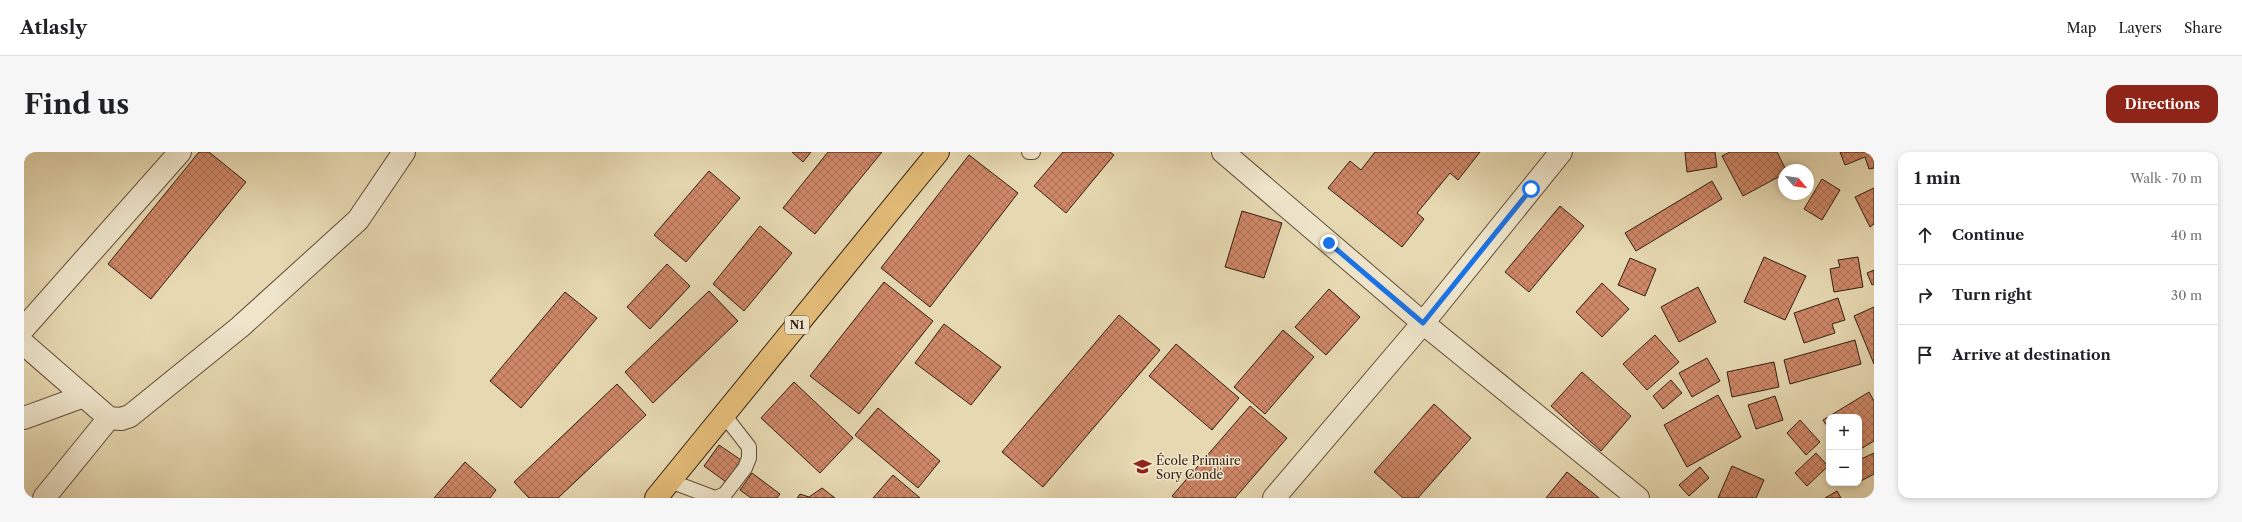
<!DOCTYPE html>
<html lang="en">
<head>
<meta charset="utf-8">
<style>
	body { margin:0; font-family:"Libre Caslon Text",serif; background:#f6f6f6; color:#202124 }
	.controls { position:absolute; right:12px; bottom:12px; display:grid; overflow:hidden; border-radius:8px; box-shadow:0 2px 6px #0003 }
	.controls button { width:36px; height:36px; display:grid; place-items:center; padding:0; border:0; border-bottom:1px solid #e0e0e0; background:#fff; color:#202124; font:20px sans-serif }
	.compass { position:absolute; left:1754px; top:12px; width:36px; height:36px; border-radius:50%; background:#fff; box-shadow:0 2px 6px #0003; rotate:119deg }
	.stop { position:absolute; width:12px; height:12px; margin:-9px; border:3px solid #1a73e8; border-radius:50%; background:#fff }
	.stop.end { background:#1a73e8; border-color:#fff; box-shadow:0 1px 4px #0008 }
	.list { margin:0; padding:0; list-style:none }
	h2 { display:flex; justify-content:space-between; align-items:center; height:52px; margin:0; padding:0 16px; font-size:17px }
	h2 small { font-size:13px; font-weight:400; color:#757577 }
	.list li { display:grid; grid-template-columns:26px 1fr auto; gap:12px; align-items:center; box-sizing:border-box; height:60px; padding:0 16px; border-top:1px solid #e0e0e0 }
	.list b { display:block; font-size:15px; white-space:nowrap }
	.list em { font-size:13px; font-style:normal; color:#757577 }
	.icon { flex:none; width:22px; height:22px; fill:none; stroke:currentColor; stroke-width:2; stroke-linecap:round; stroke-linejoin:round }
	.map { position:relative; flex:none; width:1850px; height:346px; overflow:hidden; border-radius:12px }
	header { display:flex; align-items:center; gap:24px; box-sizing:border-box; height:56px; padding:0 20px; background:#fff; border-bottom:1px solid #e0e0e0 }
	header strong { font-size:19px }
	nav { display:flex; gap:22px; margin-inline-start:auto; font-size:14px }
	.intro { display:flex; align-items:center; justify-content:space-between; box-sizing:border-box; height:96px; padding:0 24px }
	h1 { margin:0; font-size:28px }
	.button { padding:10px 18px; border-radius:12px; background:#8f2418; color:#fff; font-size:14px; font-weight:700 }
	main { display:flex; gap:24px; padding:0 24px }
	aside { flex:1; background:#fff; border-radius:12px; box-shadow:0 2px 6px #0003 }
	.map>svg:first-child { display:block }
	.building { fill:url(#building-cross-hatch); stroke:#351f13 }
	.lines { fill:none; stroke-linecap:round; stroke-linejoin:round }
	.lane-casing { stroke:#614d3a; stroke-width:16 }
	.street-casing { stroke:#614d3a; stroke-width:24 }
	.highway-casing { stroke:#351f13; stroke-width:24 }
	.lane { stroke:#efe6cc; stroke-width:14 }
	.street { stroke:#efe6cc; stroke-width:22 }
	.highway { stroke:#e3bc78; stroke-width:22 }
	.route { stroke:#1a73e8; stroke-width:5 }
	.labels { text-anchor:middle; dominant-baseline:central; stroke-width:3; stroke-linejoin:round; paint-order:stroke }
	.shield { fill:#efe6cc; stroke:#6d5b4a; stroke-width:1 }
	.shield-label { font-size:11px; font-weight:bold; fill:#351f13 }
	.poi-label { font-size:12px; fill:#351f13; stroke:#efe6cc; text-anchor:start }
</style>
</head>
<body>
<header>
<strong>Atlasly</strong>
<nav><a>Map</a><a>Layers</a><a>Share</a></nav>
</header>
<div class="intro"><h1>Find us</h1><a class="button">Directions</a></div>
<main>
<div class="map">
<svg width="1850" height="346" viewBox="0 0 1850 346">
	<defs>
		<pattern id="building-cross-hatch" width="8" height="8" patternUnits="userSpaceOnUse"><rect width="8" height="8" fill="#ce8767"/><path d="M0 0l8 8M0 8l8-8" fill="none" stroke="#a86e54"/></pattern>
	</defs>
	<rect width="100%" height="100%" fill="#e6d8b1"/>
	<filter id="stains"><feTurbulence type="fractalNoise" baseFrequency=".005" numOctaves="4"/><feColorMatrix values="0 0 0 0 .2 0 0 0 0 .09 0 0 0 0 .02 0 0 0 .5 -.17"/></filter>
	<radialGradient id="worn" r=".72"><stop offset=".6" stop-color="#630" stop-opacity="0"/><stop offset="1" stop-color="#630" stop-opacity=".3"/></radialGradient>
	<!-- building -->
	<path class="building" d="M175,0H185L222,30L127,147L84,112Z
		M768,0H787L779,10Z
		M804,0H858L791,82L759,56Z
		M1039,0H1086L1090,3L1042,61L1010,34Z
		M1351,0H1456L1434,28L1426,21L1393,61L1400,67L1378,95L1304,36L1326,9L1337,18Z
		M1661,0H1691L1693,15L1663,20Z
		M1706,0H1753L1762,18H1760V22L1719,44L1698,4Z
		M1816,0H1850V16L1845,17L1841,5L1821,13Z
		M945,3L994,41L906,155L857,116Z
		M685,19L716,46L662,110L630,83Z
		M1798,27L1816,38L1798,68L1780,57Z
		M1688,29L1698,47L1612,99L1601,81Z
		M1850,36V72L1846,75L1831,45Z
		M1536,54L1560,74L1505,140L1481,120Z
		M1218,59L1258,71L1240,126L1201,115Z
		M736,74L768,101L720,159L689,132Z
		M1740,105L1782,124L1761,168L1720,150Z
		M1834,105L1839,135L1810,140L1806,117L1816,115L1814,108Z
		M1606,106L1632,117L1621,144L1594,133Z
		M643,112L666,134L626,177L603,155Z
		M1850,118V132L1848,133L1843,121Z
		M860,130L909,169L835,262L786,224Z
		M1578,131L1605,157L1578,185L1552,160Z
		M1674,135L1692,170L1655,190L1637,155Z
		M1305,137L1336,165L1302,203L1271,175Z
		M685,139L714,169L629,251L601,220Z
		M541,140L573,166L497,256L466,229Z
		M1814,146L1821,168L1808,172L1811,181L1780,191L1770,161Z
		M1850,155V212L1830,164Z
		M1095,163L1136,198L1019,335L978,300Z
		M920,172L977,215L947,253L891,211Z
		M1259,178L1290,205L1241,262L1210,235Z
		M1631,183L1655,210L1623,238L1599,212Z
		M1831,188L1837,212L1766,232L1760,208Z
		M1152,192L1215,246L1188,278L1125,224Z
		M1683,206L1696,229L1668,245L1655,221Z
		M1750,210L1755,235L1708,245L1703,220Z
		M1558,220L1607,264L1577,299L1527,254Z
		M1647,228L1658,241L1639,257L1629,244Z
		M770,230L829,286L796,321L737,266Z
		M593,232L622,263L534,346H505L490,330Z
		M1845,240L1850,249V289L1835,298V265H1805V277L1799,268Z
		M1694,243L1717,285L1663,315L1640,273Z
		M1751,244L1759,268L1732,277L1724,253Z
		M1410,252L1447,286L1394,346H1379L1350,320Z
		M1226,254L1263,286L1211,346H1151L1148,344Z
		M854,256L916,309L894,336L831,283Z
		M1776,268L1796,290L1782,303L1763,281Z
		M695,293L717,308L702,330L680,314Z
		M1792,301L1804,314L1783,334L1771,321Z
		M1850,301V322L1835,330V308Z
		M441,310L472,338L466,346H410Z
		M1708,314L1740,328L1732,346H1694Z
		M1676,315L1685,326L1665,344L1655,333Z
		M1543,320L1575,346H1522Z
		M728,321L756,342L753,346H727L716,338Z
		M869,323L896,346H849Z
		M798,336L811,346H773L776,342L785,345Z
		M1813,339L1817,346H1801Z"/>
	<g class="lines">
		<defs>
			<path id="lane" d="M1005,0H1009
				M646,329L691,346
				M692,346L701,342L721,316L725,306V295L700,263"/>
			<path id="street" d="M1199,0L1399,171L1614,346
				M0,176L156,0
				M0,192L85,266L97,267L106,264L216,175L334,68L380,0
				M0,266L60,244
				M20,346L85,266
				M1250,346L1399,171L1537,0"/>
			<path id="highway" d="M632,346L914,0"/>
		</defs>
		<!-- lane casing -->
		<use href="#lane" class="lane-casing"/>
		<!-- street casing -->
		<use href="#street" class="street-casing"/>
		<!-- highway casing -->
		<use href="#highway" class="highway-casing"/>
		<!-- lane -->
		<use href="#lane" class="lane"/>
		<!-- street -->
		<use href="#street" class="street"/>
		<!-- highway -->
		<use href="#highway" class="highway"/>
	</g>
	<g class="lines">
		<!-- route -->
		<path class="route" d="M1305,91L1399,171L1507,37"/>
	</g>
	<!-- icons -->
	<defs>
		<symbol id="school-bare" viewBox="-9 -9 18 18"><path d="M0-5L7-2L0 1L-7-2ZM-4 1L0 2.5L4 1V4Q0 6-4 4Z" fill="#8f2418" stroke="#efe6cc" stroke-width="2.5" paint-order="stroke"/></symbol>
	</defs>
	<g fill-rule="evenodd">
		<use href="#school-bare" x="1106" y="302" width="25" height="25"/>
	</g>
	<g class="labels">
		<!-- shield labels -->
		<rect class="shield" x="761" y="164" width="24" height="18" rx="3"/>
		<g class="shield-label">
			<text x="773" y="173">N1</text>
		</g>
		<!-- poi labels -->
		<g class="poi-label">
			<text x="1132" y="308">École Primaire<tspan x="1132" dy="14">Sory Condé</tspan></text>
		</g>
	</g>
	<rect width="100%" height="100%" filter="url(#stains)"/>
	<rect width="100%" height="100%" fill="url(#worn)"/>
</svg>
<div class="controls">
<button>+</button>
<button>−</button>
</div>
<svg class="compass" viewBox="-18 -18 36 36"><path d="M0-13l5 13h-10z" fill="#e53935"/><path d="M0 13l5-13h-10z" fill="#757577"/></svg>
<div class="stop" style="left:1507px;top:37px"></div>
<div class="stop end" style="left:1305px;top:91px"></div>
</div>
<aside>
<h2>1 min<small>Walk · 70 m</small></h2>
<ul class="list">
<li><svg class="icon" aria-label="ahead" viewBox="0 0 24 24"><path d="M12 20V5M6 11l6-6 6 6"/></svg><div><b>Continue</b></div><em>40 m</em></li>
<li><svg class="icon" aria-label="right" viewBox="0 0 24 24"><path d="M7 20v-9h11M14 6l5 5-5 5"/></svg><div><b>Turn right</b></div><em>30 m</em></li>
<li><svg class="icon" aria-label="arrive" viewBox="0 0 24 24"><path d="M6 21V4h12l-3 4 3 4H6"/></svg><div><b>Arrive at destination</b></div></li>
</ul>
</aside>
</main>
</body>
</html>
